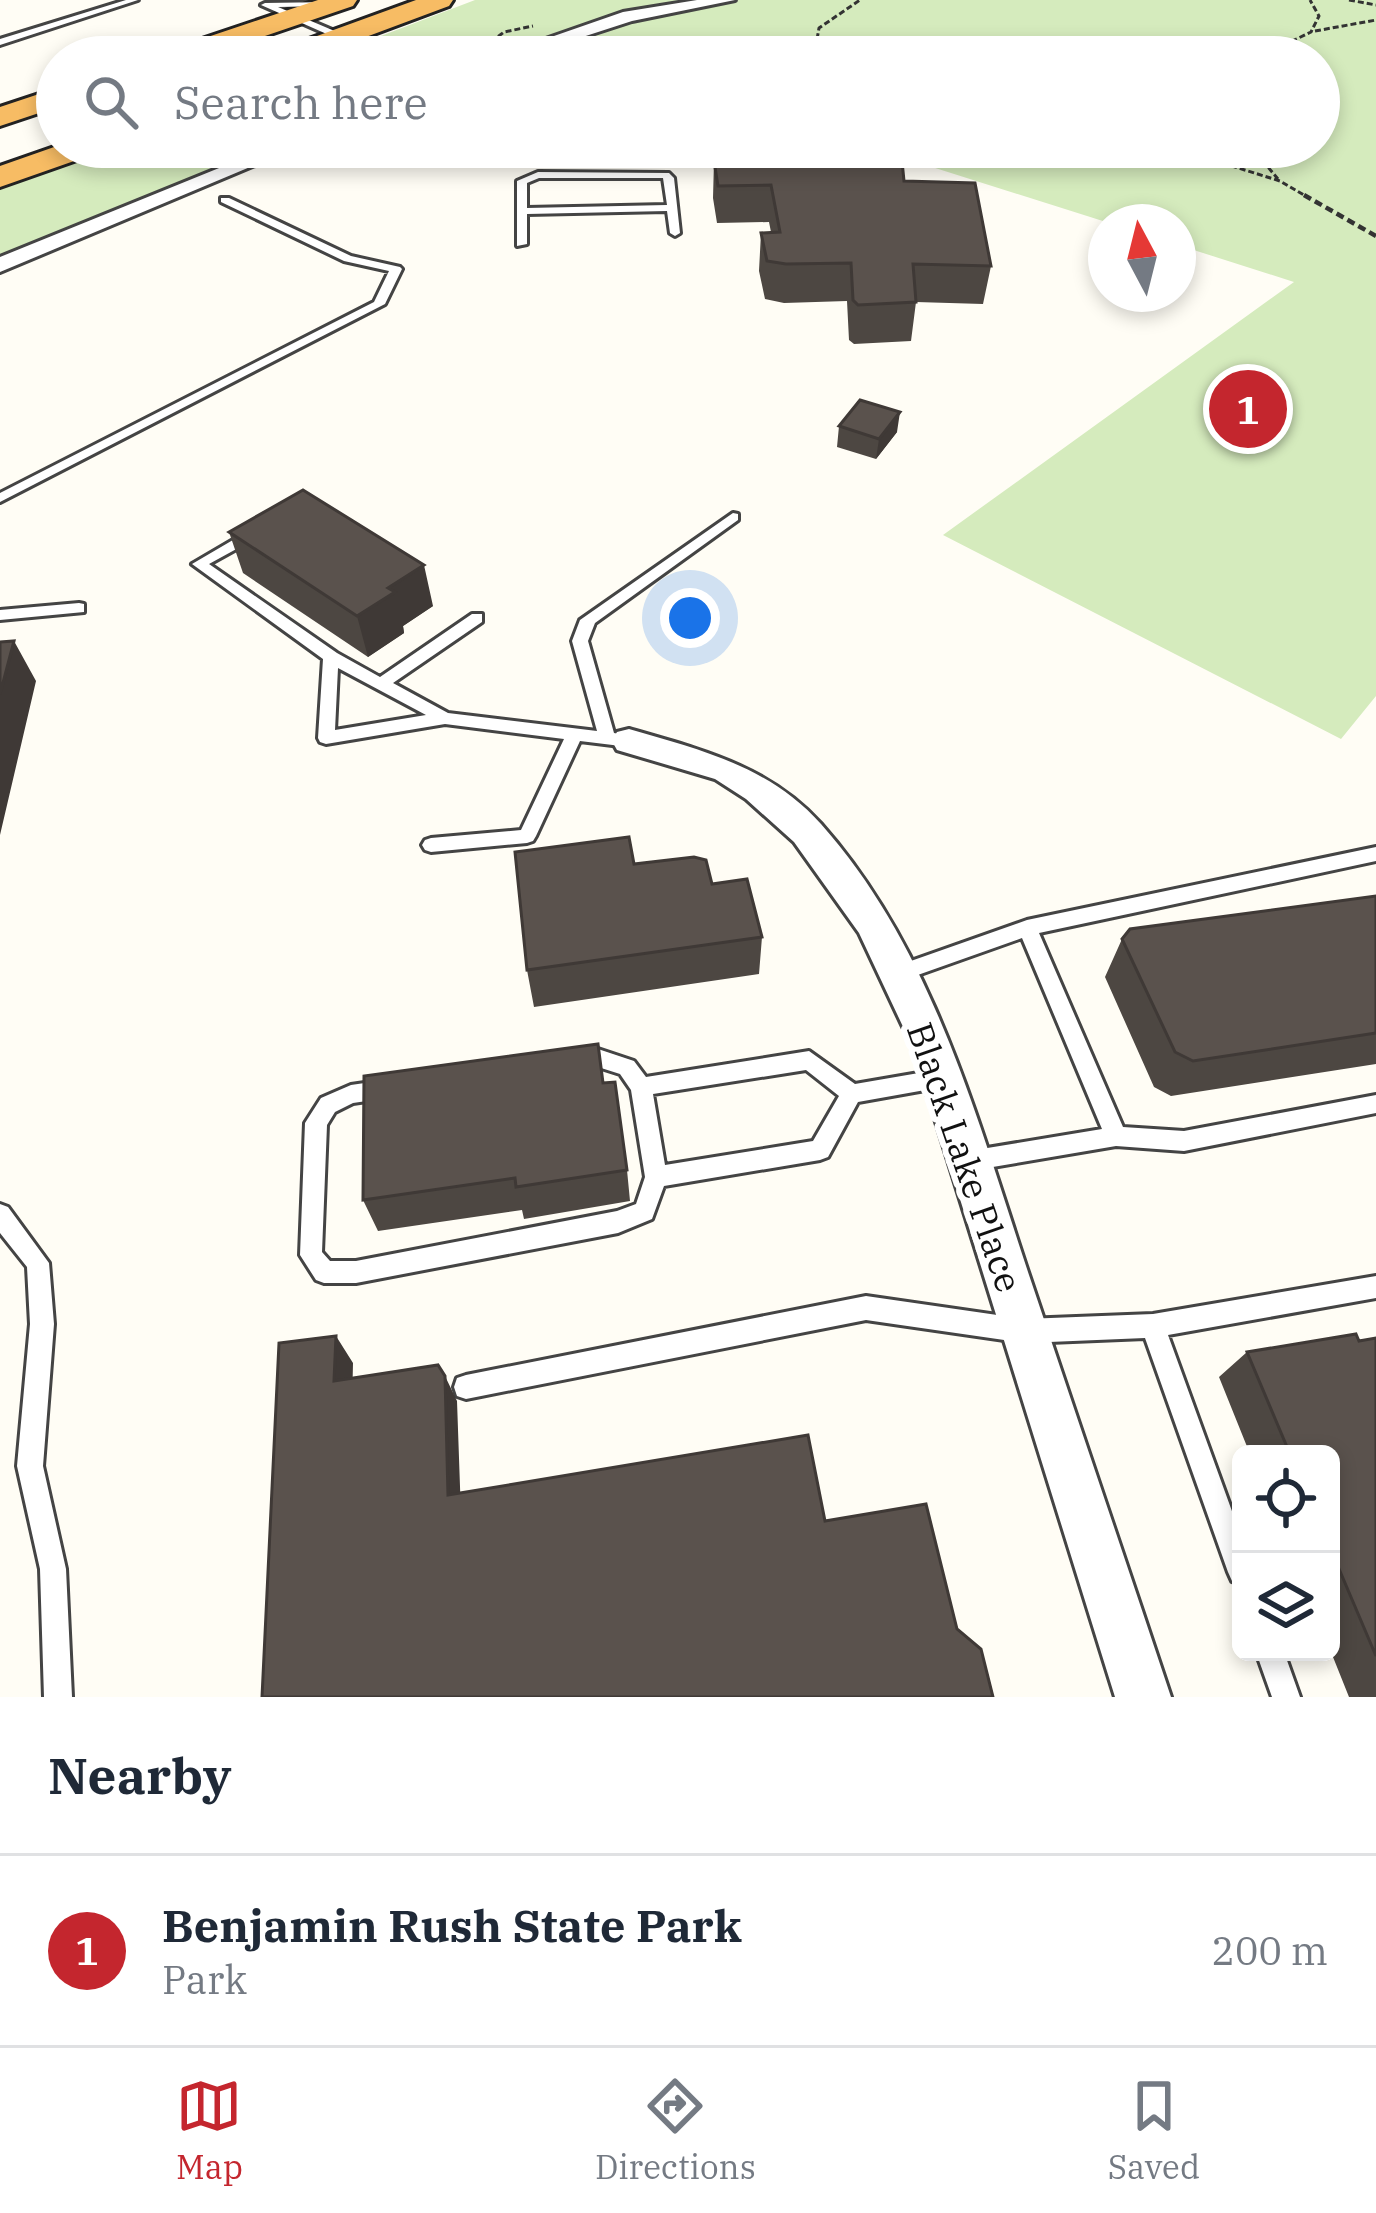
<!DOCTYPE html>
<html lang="en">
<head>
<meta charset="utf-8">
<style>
	body { margin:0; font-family:"IBM Plex Serif",serif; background:#f2f2f3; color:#1f2937 }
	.controls { position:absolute; right:36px; bottom:36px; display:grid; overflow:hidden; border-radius:18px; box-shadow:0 6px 18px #0003 }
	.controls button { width:108px; height:108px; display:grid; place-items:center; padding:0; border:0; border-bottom:3px solid #e0e1e3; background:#fff; color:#1f2937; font:60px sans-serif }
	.compass { position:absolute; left:1088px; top:204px; width:108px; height:108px; border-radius:50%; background:#fff; box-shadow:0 6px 18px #0003; rotate:353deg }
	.you { position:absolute; left:690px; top:618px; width:42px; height:42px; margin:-30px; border:9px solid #fff; border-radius:50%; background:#1a73e8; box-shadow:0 0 0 18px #1a73e833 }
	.badge { display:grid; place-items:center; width:78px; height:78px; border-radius:50%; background:#c4262e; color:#fff; font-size:39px; font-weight:700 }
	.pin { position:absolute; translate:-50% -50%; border:6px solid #fff; box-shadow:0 3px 12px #0006 }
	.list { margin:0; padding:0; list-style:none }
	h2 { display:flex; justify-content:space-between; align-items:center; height:156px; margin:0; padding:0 48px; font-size:51px }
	h2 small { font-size:39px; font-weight:400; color:#747a83 }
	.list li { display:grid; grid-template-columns:78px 1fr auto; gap:36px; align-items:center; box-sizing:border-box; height:192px; padding:0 48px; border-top:3px solid #e0e1e3 }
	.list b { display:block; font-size:45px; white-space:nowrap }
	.list p { margin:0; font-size:39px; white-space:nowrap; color:#747a83 }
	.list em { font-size:39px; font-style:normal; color:#747a83 }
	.icon { flex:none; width:66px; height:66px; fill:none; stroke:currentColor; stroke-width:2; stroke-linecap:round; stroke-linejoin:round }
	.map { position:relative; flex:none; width:1376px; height:1697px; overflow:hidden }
	.search { position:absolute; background:#fff; box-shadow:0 6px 18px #0003; left:36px; right:36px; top:36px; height:132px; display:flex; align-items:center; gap:30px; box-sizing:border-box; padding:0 42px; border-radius:66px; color:#747a83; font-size:45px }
	.sheet { height:348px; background:#fff }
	nav { display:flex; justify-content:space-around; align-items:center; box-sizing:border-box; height:168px; border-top:3px solid #e0e1e3; background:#fff; font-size:33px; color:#747a83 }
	nav a { display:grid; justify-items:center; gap:6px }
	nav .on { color:#c4262e }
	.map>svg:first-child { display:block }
	.green { fill:#d5ebbd }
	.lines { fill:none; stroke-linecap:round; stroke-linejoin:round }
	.service-casing { stroke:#444; stroke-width:6 }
	.minor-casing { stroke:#444; stroke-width:6 }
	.trunk-casing { stroke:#222; stroke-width:6 }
	.path-far1 { stroke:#333; stroke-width:3; stroke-dasharray:6 3; stroke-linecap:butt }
	.path { stroke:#333; stroke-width:4.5; stroke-dasharray:8 4.5; stroke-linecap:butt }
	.service { fill:#fff; fill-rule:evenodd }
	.minor { fill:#fff; fill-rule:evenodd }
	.trunk { fill:#f7bc64; fill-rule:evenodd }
	.wall { fill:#4d4742 }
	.shaded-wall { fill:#3f3936 }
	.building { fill:#5a524d; stroke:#3f3936; stroke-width:3 }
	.labels { text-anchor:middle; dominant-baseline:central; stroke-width:12; stroke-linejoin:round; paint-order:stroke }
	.near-street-label { font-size:36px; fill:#111; stroke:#fff }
</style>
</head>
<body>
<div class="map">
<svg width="1376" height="1697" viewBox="0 0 1376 1697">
	<rect width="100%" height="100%" fill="#fffdf5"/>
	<!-- green -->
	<path class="green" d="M475,0H1376V696L1341,739L943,535L1294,282L1178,245V222H1106L869,147H1319V57H585L551,46L524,57H326Z
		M91,147H295L0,263V182Z"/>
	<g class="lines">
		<defs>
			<path id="service" d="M126,0H138L0,45V39Z
				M331,2L328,6L278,7L344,35V39H338L261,5L265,3Z
				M538,172L669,173L674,178L680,233L675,236L670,233L667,211L527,214V244L517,246V181ZM539,178H663L667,205L527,208V183Z
				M221,198H229L351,256L400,267L402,269L385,304L0,502V493L374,302L389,271L344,261L221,202Z
				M733,513L738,514V520L595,623L588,641L614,733L635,737L637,741L629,747L580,741L536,836L533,841L527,843L431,852L425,850L422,845L425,840L431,838L521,830L564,739L445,724L326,744L320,742L318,738L323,659L192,564L250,530H260V536L209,564L337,653L380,677L472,614H482V622L393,683L448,713L597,731L572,641L580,620ZM338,668L426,715L335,730Z
				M79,603L84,604V612L0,620V610Z
				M1376,847V861L1039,933L1123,1127L1184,1131L1376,1095V1113L1184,1151L1116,1146L969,1171L961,1168L958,1161L961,1154L969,1151L1102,1129L1022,938L898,982L891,980L888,974L891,968L1027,920Z
				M598,1049L634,1061L646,1077L809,1051L855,1084L942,1069L949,1071L952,1078L949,1085L942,1087L858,1102L828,1157L820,1160L664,1186L652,1219L618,1233L356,1283H324L316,1280L300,1255L305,1123L321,1098L351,1085ZM598,1067L620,1074L631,1090L645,1177L636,1204L617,1211L356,1261H330L322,1252L327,1125L335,1112L353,1103ZM806,1070L839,1096L813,1141L665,1165L653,1094Z
				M0,1204L8,1207L49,1263L54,1324L43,1466L66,1569L72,1697H44L40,1569L17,1466L30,1324L27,1267L0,1233Z
				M1376,1276V1298L1168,1335L1241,1536V1585L1232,1581L1228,1572L1145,1338L1025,1343L866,1320L466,1399L457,1396L454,1387L457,1378L466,1375L866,1296L1025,1319L1153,1314Z
				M1256,1652H1284L1300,1697H1272Z"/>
			<path id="minor" d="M697,0H735L632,21L521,57H494L623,12Z
				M271,147H298L0,272V257Z
				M629,729C701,750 769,766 821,824C933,950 977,1119 1029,1275C1076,1415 1124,1556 1171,1697H1115L913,1048L859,933L794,842L746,799L715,779L617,750L612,741L617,732Z"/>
			<path id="trunk" d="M318,0H357L353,6L203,57H162L166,51Z
				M416,0H453L449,6L315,56H295L291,50L295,44Z
				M57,88V107L0,126V107Z
				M57,146L99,147L94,154L0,187V166Z"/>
		</defs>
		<!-- service casing -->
		<use href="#service" class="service-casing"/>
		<!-- minor casing -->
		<use href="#minor" class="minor-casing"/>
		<!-- trunk casing -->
		<use href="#trunk" class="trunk-casing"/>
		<!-- path-far1 -->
		<path class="path-far1" d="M1349,0L1376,5
			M1315,31L1376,20
			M491,42L504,32L533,26
			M814,57L819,28L860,0
			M1259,57L1311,32L1319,16L1310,0
			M1171,147L1280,181L1309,198
			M1251,147L1278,179"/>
		<!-- path -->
		<path class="path" d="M1304,195L1376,236"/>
		<!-- service -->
		<use href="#service" class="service"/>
		<!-- minor -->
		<use href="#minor" class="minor"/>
		<!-- trunk -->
		<use href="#trunk" class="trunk"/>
	</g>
	<!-- wall -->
	<path class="wall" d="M757,147H813L814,149L904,181L991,266L983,304L916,302L911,341L854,344L849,340L847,301L784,303L765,299L759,271L761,233L771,232L769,222L717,223L713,198L714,161H756Z
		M839,426L897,432L876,459L837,447Z
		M229,532L433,606L403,626L404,633L368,657L243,573Z
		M634,864L712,884L762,937L759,974L534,1007L527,970Z
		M1376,896V1064L1171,1096L1154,1087L1105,977L1122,939Z
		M603,1083L627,1170L630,1201L524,1219L522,1210L378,1231L363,1200Z
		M1376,1338V1697H1349L1331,1652V1454H1250L1219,1377L1247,1352Z"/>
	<!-- shaded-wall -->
	<path class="shaded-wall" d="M900,412L897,432L876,459L879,439Z
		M424,565L433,606L403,626L404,633L368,657L357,616L388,588Z
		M14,641L36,681L0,835V694Z
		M336,1336L353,1363L352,1406L334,1381Z
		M445,1376L457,1401L461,1515L448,1495Z"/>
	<!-- building -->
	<path class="building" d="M760,147H813L814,149L901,151L904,181L975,183L991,266L913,264L916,302L858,305L853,300L851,263L786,264L767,261L761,233L780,232L771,185L718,186L714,161L763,160Z
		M860,400L900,412L879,439L839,426Z
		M303,490L424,565L388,588L395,592L357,616L229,532Z
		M14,641L0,694V642Z
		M629,837L634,864L694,857L706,860L712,884L747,879L762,937L527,970L515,852Z
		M1376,896V1033L1193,1061L1175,1052L1122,939L1130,929Z
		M598,1044L603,1083L615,1082L627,1170L516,1187L515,1178L363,1200L364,1076Z
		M1356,1334L1359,1341L1376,1338V1656L1331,1550V1454H1290L1247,1352Z
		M336,1336L334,1381L438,1365L445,1376L448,1495L808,1435L825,1521L926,1504L957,1629L981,1649L993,1697H262L279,1343Z"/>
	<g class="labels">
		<!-- near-street labels -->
		<g class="near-street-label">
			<text transform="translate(965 1157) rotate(71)">Black Lake Place</text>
		</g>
	</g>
</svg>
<div class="controls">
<button><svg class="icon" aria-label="locate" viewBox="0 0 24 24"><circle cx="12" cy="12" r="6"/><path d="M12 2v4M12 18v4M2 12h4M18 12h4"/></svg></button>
<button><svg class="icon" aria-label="layers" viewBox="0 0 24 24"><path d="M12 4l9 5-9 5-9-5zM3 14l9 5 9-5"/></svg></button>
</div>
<svg class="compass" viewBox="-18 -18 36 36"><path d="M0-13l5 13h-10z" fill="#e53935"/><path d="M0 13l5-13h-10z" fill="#747a83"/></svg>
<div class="you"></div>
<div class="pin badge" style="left:1248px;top:409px">1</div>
<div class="search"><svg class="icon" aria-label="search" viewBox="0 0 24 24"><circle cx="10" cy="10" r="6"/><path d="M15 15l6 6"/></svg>Search here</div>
</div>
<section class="sheet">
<h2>Nearby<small></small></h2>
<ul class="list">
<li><span class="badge">1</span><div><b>Benjamin Rush State Park</b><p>Park</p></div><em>200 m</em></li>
</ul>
</section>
<nav>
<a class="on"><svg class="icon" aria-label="map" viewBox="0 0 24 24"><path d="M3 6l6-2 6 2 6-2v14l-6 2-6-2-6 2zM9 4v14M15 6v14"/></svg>Map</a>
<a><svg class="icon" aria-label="directions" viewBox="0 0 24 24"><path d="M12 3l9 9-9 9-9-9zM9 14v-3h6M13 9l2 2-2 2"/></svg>Directions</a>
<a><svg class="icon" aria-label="saved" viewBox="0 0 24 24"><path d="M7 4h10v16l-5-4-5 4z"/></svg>Saved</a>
</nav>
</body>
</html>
